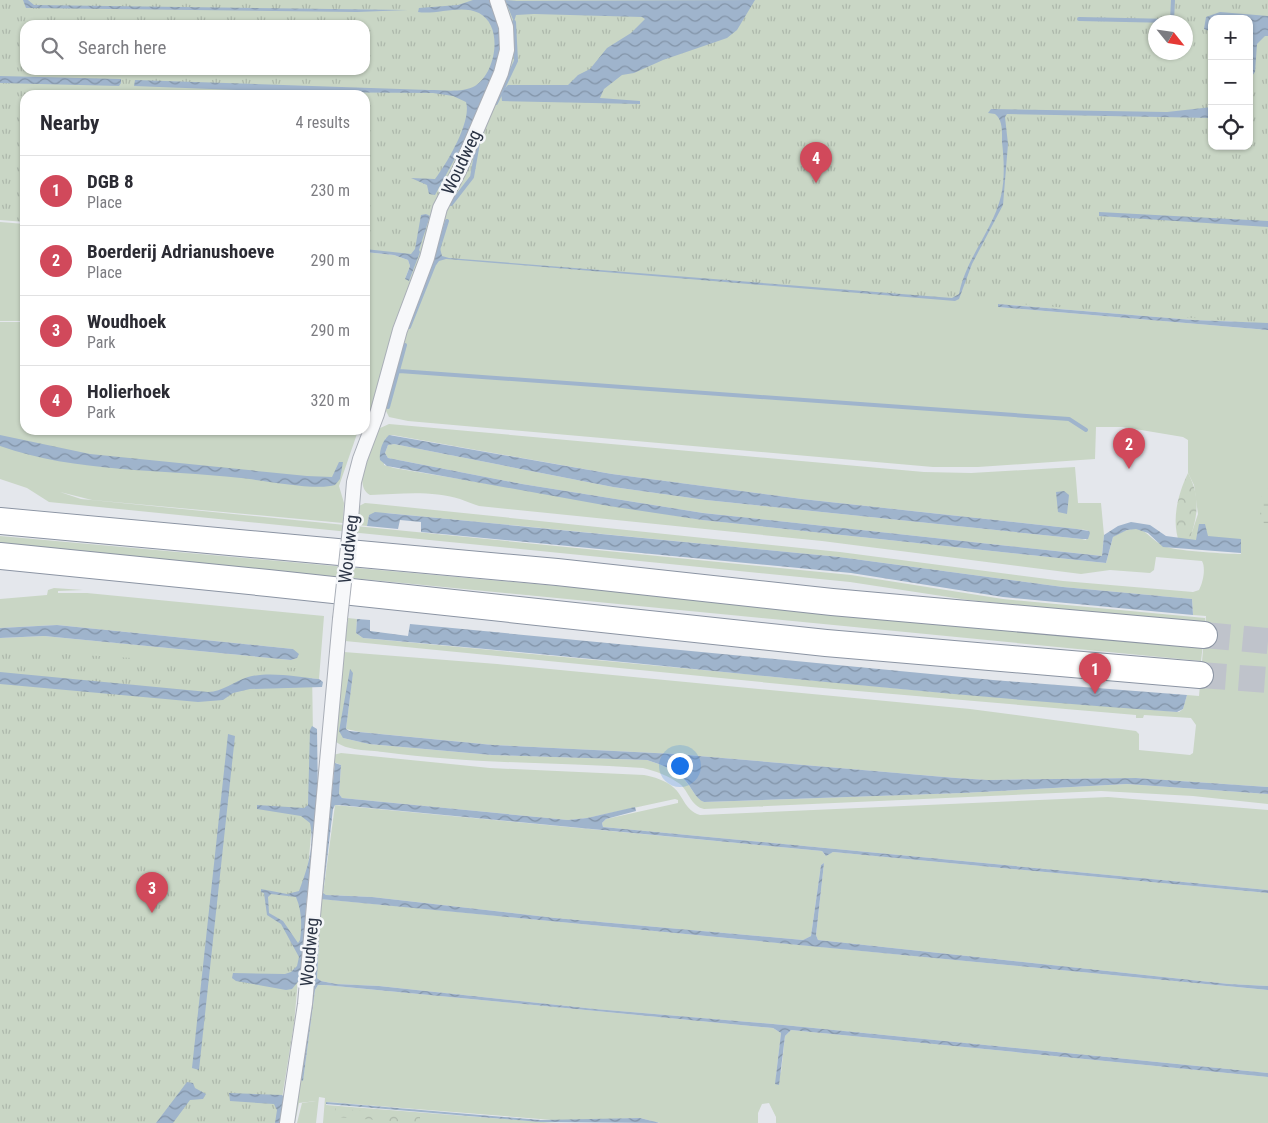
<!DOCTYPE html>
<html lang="en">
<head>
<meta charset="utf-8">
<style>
	body { margin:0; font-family:"Roboto Condensed",sans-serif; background:#f2f2f3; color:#2b2b33 }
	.controls { position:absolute; right:15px; top:15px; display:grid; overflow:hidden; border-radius:10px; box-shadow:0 1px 4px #0004 }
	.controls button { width:45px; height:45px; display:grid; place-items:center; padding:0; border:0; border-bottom:1px solid #e1e1e2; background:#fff; color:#2b2b33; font:25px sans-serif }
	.compass { position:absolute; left:1148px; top:15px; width:45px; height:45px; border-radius:50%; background:#fff; box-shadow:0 1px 4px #0004; rotate:120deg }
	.you { position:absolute; left:679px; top:765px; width:18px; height:18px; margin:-12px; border:4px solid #fff; border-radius:50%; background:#1a73e8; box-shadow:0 0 0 8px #1a73e833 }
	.badge { display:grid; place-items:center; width:32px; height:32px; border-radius:50%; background:#d1495b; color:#fff; font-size:16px; font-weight:700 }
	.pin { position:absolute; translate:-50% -41px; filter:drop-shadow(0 1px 2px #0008) }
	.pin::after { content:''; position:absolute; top:26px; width:18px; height:15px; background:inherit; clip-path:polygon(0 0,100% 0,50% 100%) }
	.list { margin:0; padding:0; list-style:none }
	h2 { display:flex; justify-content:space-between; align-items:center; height:65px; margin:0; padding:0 20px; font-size:21px }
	h2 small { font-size:16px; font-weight:400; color:#7c7c81 }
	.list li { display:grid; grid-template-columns:32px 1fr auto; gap:15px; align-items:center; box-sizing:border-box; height:70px; padding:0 20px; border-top:1px solid #e1e1e2 }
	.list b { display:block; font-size:19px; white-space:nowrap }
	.list p { margin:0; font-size:16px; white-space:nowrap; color:#7c7c81 }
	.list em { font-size:16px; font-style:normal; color:#7c7c81 }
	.icon { flex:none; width:28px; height:28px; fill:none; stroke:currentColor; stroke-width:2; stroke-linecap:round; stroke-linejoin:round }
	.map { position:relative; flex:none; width:1268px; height:1123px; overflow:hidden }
	.search { position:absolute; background:#fff; box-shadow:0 1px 4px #0004; left:20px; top:20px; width:350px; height:55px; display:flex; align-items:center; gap:12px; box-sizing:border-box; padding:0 18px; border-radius:15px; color:#7c7c81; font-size:19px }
	.panel { position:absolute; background:#fff; box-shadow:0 1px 4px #0004; left:20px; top:90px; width:350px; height:345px; border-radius:15px }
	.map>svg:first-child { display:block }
	.grass { fill:#c9d6c5; fill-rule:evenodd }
	.forest { fill:url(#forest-crowns) }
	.wetland { fill:url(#wetland-marsh) }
	.park { fill:url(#park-tufts); fill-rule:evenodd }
	.water { fill:url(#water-waves); fill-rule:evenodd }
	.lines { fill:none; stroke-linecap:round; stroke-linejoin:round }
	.stream { stroke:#9fb4cc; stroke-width:4 }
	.motorway-tunnel { stroke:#bfc3cb; stroke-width:26; stroke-dasharray:26 13; stroke-linecap:butt }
	.minor-casing { stroke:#a9aeb7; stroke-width:16 }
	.motorway-casing { stroke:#8b94a3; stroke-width:28 }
	.minor { stroke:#f7f8fa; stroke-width:14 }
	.motorway { stroke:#fff; stroke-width:26 }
	.minor-bridge-casing { stroke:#a9aeb7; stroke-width:16; stroke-linecap:butt }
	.minor-bridge { stroke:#f7f8fa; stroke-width:14 }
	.labels { text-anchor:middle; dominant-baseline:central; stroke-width:5; stroke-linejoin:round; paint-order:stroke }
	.street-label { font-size:18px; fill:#2b3445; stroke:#f4f6f9 }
</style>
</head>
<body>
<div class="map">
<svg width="1268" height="1123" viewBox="0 0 1268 1123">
	<defs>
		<pattern id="forest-crowns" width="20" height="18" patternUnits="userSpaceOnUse" patternTransform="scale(1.25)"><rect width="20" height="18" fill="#c9d6c5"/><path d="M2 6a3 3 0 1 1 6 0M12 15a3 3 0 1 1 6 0" fill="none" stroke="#adb8ab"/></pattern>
		<pattern id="wetland-marsh" width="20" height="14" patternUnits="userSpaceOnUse" patternTransform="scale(1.25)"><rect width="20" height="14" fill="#c9d6c5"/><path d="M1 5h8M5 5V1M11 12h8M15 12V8" fill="none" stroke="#adb8ab"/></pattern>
		<pattern id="park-tufts" width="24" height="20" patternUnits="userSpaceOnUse" patternTransform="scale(1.25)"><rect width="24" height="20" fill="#c9d6c5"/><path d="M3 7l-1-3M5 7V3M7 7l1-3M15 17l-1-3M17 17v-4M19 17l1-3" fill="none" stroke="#adb8ab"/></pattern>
		<pattern id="water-waves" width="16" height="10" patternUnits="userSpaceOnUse" patternTransform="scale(1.25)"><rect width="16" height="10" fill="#9fb4cc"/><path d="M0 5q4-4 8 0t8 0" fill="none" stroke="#8293a7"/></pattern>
	</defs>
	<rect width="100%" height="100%" fill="#e4e7ec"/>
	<!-- grass -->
	<path class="grass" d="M1268,0L1206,17L1212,146H1249L1268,323L1193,320L998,304V307L1268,330V787L1136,778L988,780L956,778L675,754L493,745L360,732L346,729L353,671L343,738L369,744L492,755L647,760C660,764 673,769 683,778C691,786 695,798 704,802L962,793L1127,784L1268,794V804L1193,796L1101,791L704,809C691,806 689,792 680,784C669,776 656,771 643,768C556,762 470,764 383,752C369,750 346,751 335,741L344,652L497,664L970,709L1136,731L1139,734V750L1190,755L1193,753L1196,725L1191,718L1144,715L1143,718H1136V715L811,687L345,641L348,618L357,619L356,633L363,638L946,693L1179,712L1183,709L1187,695L1199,696L1206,616L1193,615L1192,599L1063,587L839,557L386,513L369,515L367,526L357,525L359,506L365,503L376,504L840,552L1063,581L1193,592L1199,590C1203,583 1206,568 1202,561L1156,557L1154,570L1150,573L1110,570L1081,574L822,541L479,506C472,504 466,501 460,499C431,490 399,494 370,495C351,485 372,444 378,429L389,424L924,472L971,473L1075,467L1078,503H1101L1104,535L1102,556L703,513L522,484L388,458L385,453L388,445L394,444L613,487L706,500L1082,539L1086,540L1089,531L1086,530L802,499L612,474L398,436L392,435L385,439L384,465L394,468L702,520L1106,563L1113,537C1146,517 1144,539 1167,547C1179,551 1227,554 1241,554V551L1187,547L1198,514L1194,485L1188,473V440L1183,437L1123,427H1096L1095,459L978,467H933L408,421L389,417L385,409L408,318L478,143ZM1156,22H1186V52H1156Z
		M435,213L365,427V252L394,255L408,260L410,266L405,279L420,252Z
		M0,222L25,224V321H0Z
		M0,322H25V430H364L362,433L358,431L339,486L344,503L343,523L92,500L60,492L81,499L851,575L1003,599L1205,618V624L968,600L850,582L49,502L27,488L0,479Z
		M0,536L1203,644L1201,661L55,549L0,543Z
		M54,588L83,590L58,591V593H87L324,616L319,679L285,676L0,672V638L44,636L291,660L297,658L293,649L57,625L0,628V599L47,595L48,590Z
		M341,753L490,768L644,775C654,777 665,780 673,787C684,796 684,810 700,815L1108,797L1268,810V890L603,827L602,823L606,819L678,803V800L675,799L587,818L568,820L342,798L339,794L341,765L336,763L333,768L322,899L1268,990V1073L773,1024L595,1009L379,986L336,984L321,981L317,978L320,918L316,937L315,973L303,1080L315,990L318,985H325L773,1028L781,1033L776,1076L781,1072L785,1036L791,1030L1268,1077V1123H776V1117L769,1103L762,1104L758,1113V1123H660L640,1118L565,1121L327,1102L326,1105L556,1123H323L325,1098L319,1097L316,1123H297L302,1103L316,1101L299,1103L295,1123H290L333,755Z
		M335,805L822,851L825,855L833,852L1268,893V986L1229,984L818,940L816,935L824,863L821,865L811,936L803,940L555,918L372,897L326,895L323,894Z"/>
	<!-- forest -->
	<path class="forest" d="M1188,473C1202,499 1197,520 1187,547L1180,545C1171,522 1177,496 1188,473Z
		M335,1108L420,1117V1123L335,1117Z"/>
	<!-- wetland -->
	<path class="wetland" d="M1268,488V532L1264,531C1260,517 1255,499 1268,488Z"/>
	<!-- park -->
	<path class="park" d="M0,0H1268V324L365,251V95H25V222L0,220ZM1212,19H1249V146H1212ZM1156,22H1186V52H1156ZM25,25H365V70H25Z
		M0,650L312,669L314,802L294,1024L278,1123H0Z"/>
	<!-- water -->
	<path class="water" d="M23,0H28L34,5L408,10L357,12L26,8Z
		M473,0H493L499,19L501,44L497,65L465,140L435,195L429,194L427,185L411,178L435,179C447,163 472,121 466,102L453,96L433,93L286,92L134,86L135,80L429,90C443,90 463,93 475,86C496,73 504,26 479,13C462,4 436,15 418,12L419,8L458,5Z
		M505,0L517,1L755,0L737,30L727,38L663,60L634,73L622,75L604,89L600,98L640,101V104L502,101L501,92L508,85H568L578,75L590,69L607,48L631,33L645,19L642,17L534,14L516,15L514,22Z
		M1220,12L1268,16V36H1265L1257,44L1255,72L1249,80V19H1212V32L1204,29L1206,17Z
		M0,76L121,79V83L119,86L0,83Z
		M1212,107V118L1007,114L1005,117L1008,144L1003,205L972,264L959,299L955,301L446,259L439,261L436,265L432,264L437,247L440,248L442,256L449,258L952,298L959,294C966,258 993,230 1001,196C1005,179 1004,159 1002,142C1002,132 1003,120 995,114L988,113L991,109L1167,112Z
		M1099,212L1268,221V227L1099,216Z
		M426,214L430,216L419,250L420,252L409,281L405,279L410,266L408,260L394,255L365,252V249L411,254L415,249L421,215Z
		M998,304L1193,320L1268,323V330L998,307Z
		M0,435L90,454L307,476L332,477L339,462H343L340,479L335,485C317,491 262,480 241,478C161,469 77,473 0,446Z
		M389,435L612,474L802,499L1077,529L1089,531L1090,533L1088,539H1082L706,500L613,487L394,444L388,445L385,453L388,458L522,484L703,513L1102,556L1104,535L1118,526L1131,522L1150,525L1166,536L1196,540L1199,524H1205L1208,536L1241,539V553L1163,547L1148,533L1136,529L1127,530L1113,537L1106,563L702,520L609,506L387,466L380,460C379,452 382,441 389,435Z
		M1064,491L1069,495L1067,514L1058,512L1056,492Z
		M375,512L839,557L1063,587L1192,599L1193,615L1003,597L851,573L421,532V522L400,520L398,529L367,526L369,515Z
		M357,619L370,620V631L408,636L410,624L993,680L1187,695L1183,709L1177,712C905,693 634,661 363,638L356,633Z
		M57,625L293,649L299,654L297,658L291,660L44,636L0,638V628Z
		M350,669L353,673L346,729L349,731L493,745L675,754L956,778L988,780L1136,778L1268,787V794L1127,784L962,793L704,802C695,799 691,785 683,778C673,769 660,764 647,760L492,755L369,744L343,738L339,731Z
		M0,672L208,692C222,692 235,681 248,677C270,671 298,677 319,679L323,682L322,687L250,689L233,693L223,700L198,702L0,684Z
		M312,726L317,729L318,800L306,906L304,957L301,964L302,977L292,989L286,990L236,981L232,978L233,973L285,974L291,972L297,966L299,957L281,924L267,915L264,893L261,892V889L287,894L299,891C307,870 315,846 310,823L301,816L257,809V805L304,808L308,805L310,730ZM271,894L296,897C302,911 302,926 300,940L298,943L283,921L269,913L268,897Z
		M228,734L235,736L199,1070L192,1068Z
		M335,763L341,765L339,794L342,798L568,820L587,818L635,807L636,811L606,819L602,823L603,827L1268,890V893L833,852L826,856L822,851L339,805H335L333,809L323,893L326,895L372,897L555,918L803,940L811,936L821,865L824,863L816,935L818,940L1229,984L1268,986V990L320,899Z
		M318,918H320L317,978L321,981L336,984L379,986L595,1009L773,1024L1268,1073V1077L791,1030L785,1036L779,1085L775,1084L781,1033L773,1028L325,985H318L315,990L303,1081L301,1080L315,973Z
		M187,1082L193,1083L195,1088L206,1094L203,1099L190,1100L173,1123H156Z
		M229,1093L282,1095L285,1098L284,1117L281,1118L279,1123H275L277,1110L274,1104L230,1101Z
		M326,1102L541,1120L640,1118L660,1123L540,1122L326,1104Z"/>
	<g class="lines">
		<!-- stream -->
		<path class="stream" d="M1079,19L1172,21L1173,0
			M496,103L516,61L514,22
			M451,204L472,177L478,143
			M438,250L447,221
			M409,327L435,262
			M399,371L1069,419L1086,430
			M388,407L405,345"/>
		<!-- motorway-tunnel -->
		<path class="motorway-tunnel" d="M1204,635L1268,641
			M1200,675L1268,680"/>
		<defs>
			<path id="minor" d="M351,519L354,482L360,459L377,414L400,330L427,258L440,208L459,171L501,73L507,50L506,27L497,0
				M287,1123L305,1004L340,619"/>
			<path id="motorway" d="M0,521L557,572L832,602L1204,635
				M0,556L268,583L826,643L1200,675"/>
		</defs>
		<!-- minor casing -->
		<use href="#minor" class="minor-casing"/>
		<!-- motorway casing -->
		<use href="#motorway" class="motorway-casing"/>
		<!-- minor -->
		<use href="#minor" class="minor"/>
		<!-- motorway -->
		<use href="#motorway" class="motorway"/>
		<defs>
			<path id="minor-bridge" d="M340,619L351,519"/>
		</defs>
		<!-- minor-bridge casing -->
		<use href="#minor-bridge" class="minor-bridge-casing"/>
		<!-- minor-bridge -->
		<use href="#minor-bridge" class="minor-bridge"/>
	</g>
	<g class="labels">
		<!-- street labels -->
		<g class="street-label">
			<text transform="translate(461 162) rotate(-65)">Woudweg</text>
			<text transform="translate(348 549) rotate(-84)">Woudweg</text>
			<text transform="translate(309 952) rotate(-85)">Woudweg</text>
		</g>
	</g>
</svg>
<div class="controls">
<button>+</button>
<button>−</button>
<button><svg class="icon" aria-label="locate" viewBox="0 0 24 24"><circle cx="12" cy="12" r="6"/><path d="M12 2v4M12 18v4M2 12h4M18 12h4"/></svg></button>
</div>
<svg class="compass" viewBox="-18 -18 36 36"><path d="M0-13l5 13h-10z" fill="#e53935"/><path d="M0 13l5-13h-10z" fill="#7c7c81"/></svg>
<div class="you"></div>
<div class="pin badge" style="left:1095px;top:694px">1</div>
<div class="pin badge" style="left:1129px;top:469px">2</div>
<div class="pin badge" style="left:152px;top:913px">3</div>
<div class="pin badge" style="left:816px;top:183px">4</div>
<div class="search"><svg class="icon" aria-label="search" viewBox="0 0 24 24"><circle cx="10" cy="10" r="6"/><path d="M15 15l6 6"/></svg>Search here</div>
<section class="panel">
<h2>Nearby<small>4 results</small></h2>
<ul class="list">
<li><span class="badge">1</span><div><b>DGB 8</b><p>Place</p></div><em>230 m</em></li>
<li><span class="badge">2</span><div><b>Boerderij Adrianushoeve</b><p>Place</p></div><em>290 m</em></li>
<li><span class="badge">3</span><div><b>Woudhoek</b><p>Park</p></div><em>290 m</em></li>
<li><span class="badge">4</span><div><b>Holierhoek</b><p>Park</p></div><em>320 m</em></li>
</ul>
</section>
</div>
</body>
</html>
